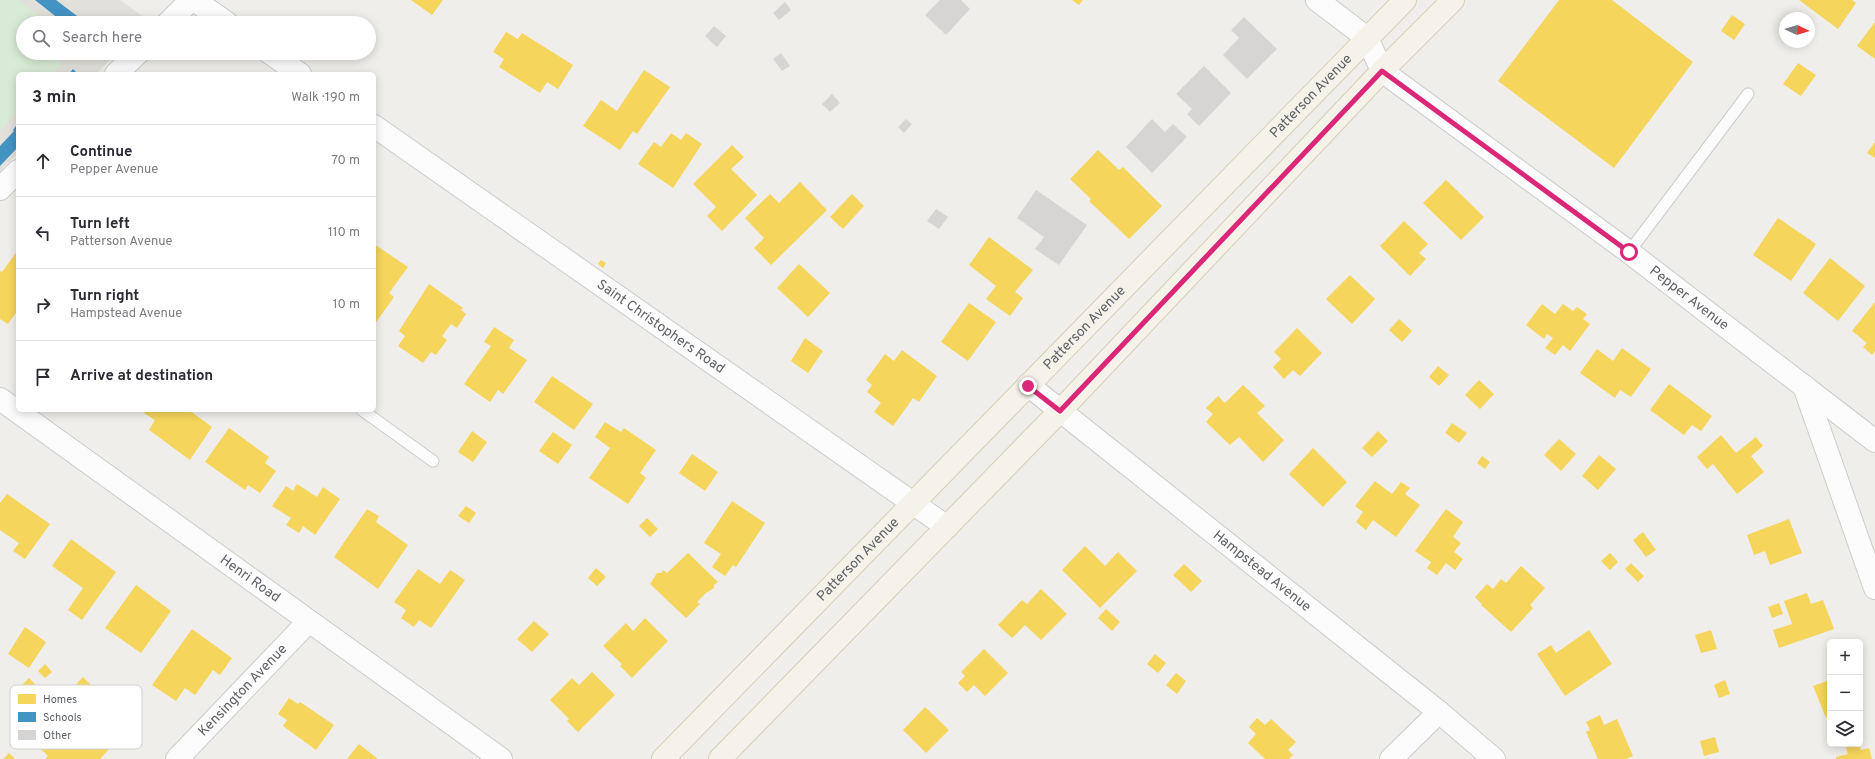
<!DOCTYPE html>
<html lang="en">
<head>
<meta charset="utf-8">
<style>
	body { margin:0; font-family:Overpass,sans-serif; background:#f7f7f7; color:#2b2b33 }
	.controls { position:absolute; right:12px; bottom:12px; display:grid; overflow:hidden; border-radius:6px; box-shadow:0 2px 10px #0003 }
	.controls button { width:36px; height:36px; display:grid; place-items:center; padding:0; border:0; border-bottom:1px solid #e1e1e2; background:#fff; color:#2b2b33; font:20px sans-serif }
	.compass { position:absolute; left:1779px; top:12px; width:36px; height:36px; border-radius:50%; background:#fff; box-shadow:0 2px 10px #0003; rotate:94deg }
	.stop { position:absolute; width:12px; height:12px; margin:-9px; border:3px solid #db2777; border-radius:50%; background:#fff }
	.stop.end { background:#db2777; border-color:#fff; box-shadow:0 1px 4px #0008 }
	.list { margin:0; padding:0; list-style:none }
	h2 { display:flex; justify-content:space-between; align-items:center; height:52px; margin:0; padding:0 16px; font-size:17px }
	h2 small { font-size:13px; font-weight:400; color:#7c7c81 }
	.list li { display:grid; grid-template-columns:26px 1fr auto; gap:12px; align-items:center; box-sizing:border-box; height:72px; padding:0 16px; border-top:1px solid #e1e1e2 }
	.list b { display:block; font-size:15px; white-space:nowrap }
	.list p { margin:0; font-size:13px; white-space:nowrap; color:#7c7c81 }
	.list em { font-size:13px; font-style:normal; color:#7c7c81 }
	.icon { flex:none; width:22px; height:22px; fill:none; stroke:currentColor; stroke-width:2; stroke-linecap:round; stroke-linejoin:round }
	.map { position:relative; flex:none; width:1875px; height:759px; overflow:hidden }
	.search { position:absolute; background:#fff; box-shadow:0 2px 10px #0003; left:16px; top:16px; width:360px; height:44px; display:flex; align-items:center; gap:10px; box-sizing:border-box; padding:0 14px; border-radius:22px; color:#7c7c81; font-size:15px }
	.panel { position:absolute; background:#fff; box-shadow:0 2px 10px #0003; left:16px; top:72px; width:360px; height:340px; border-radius:6px }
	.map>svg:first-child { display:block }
	.education { fill:#e2e0da }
	.green { fill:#d8ebd6 }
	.homes { fill:#f6d55c }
	.schools { fill:#4393c3 }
	.building { fill:#d6d5d3 }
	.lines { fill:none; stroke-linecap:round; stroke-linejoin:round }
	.lane-casing { stroke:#cbcccc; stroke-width:13 }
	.street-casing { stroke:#cbcccc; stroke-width:24 }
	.primary-casing { stroke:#d7ceb8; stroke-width:24 }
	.lane { stroke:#fdfcfc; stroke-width:11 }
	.street { stroke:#fdfcfc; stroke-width:22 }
	.primary { stroke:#f4f2e9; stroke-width:22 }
	.route { stroke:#db2777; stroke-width:5 }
	.labels { text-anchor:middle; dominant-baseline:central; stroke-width:4; stroke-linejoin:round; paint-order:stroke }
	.street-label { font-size:14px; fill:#5f6368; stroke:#fff }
	.key { fill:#fff; stroke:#cfd0d2; stroke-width:1 }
	.key-label { font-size:11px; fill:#5f6368 }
</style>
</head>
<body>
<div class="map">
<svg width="1875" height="759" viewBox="0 0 1875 759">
	<rect width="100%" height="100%" fill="#efeeea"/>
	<!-- education -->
	<path class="education" d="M0,0H120L149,21L147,23H23V53H117L96,74H18V153L0,171Z"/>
	<!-- green -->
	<path class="green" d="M0,0H18L47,23H23V53H61V64L52,74H18V111L0,131Z"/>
	<!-- homes -->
	<path class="homes" d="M411,0H443L432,15Z
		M1072,0H1083L1079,5Z
		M1559,0H1612L1693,62L1614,168L1498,81Z
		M1799,0H1852L1856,3L1838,29Z
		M1732,15L1745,24L1734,40L1721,31Z
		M1875,22V59L1857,46Z
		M506,32L518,39L522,33L573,65L558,89L547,82L540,93L499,67L504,59L493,52Z
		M1798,63L1816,75L1801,96L1783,84Z
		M644,70L670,87L637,134L633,131L620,150L583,126L601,100L617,111Z
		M671,133L681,140L686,133L702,144L673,188L638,164L654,142L661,147Z
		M1875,142V158L1867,153Z
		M732,145L744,157L731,169L757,195L722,231L707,216L716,207L693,184Z
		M1098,150L1119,170L1123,167L1162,206L1129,239L1089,201L1091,199L1070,179Z
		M1446,180L1484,217L1461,240L1423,203Z
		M800,182L827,210L771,265L754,248L764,238L745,218L770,194L779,203Z
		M852,194L864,206L843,229L830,217Z
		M1778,218L1816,244L1791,281L1753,255Z
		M1404,221L1428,244L1419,253L1426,259L1410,276L1380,246Z
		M989,237L1033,270L1015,292L1023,298L1010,316L986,299L996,286L969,265Z
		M374,244L408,267L389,293L394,297L374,325Z
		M18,250V310L8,324L0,319V271L2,272Z
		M1830,258L1865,286L1838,321L1803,293Z
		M601,260L606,263L603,268L598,264Z
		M799,264L830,293L808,317L777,288Z
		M1350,275L1375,299L1352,324L1326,299Z
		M429,284L463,308L461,310L466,314L457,328L451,324L442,336L447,340L436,355L431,352L423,363L398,346L405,336L399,331Z
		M1875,302V351L1872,355L1863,347L1867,343L1852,331Z
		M969,303L996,322L968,361L941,342Z
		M1542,304L1555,314L1563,304L1573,311L1577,307L1587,314L1583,319L1590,324L1570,351L1563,345L1555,355L1545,348L1553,338L1547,334L1544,339L1526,325Z
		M1399,319L1412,331L1402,342L1389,330Z
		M494,327L514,340L509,348L527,360L503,394L498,390L490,402L464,384L491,346L484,342Z
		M1297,328L1322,353L1300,376L1293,370L1284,379L1273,367L1281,359L1274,352Z
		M805,338L823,351L808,373L791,361Z
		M1622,348L1651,369L1631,397L1620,390L1615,398L1580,373L1597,349L1613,361Z
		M902,350L937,376L919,402L913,398L893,426L874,412L881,403L867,392L872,385L866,380L885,354L894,361Z
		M1438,366L1449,375L1439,386L1429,377Z
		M552,376L593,404L574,430L534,402Z
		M1479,380L1494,394L1480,409L1465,395Z
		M1669,384L1712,416L1701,431L1692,425L1684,435L1650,410Z
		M1243,385L1265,406L1257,413L1284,440L1263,462L1239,437L1230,445L1206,422L1213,414L1206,408L1218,396L1225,403Z
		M146,410H189L212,427L190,460L149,430L155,420L144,413Z
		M605,422L621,432L624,428L656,450L640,473L646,478L628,504L589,478L610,448L595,437Z
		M1452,423L1467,433L1459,443L1445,433Z
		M229,428L269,457L265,463L276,471L260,493L248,485L245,490L205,462Z
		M472,431L487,442L473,462L458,452Z
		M1378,431L1388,441L1372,457L1362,448Z
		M553,432L572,445L558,464L539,451Z
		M1721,435L1736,453L1756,437L1763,446L1751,456L1764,472L1737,494L1713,464L1707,469L1697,457Z
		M1559,439L1576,454L1561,471L1544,455Z
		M1313,448L1347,482L1323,507L1289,474Z
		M692,454L718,472L705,491L679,473Z
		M1599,455L1616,469L1598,490L1582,476Z
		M1482,456L1490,462L1485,469L1477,463Z
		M1375,481L1392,494L1401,482L1410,488L1405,494L1420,505L1396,537L1373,520L1366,530L1356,522L1363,512L1355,506Z
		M297,484L317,497L323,487L340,499L315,535L303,526L299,533L286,525L291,518L272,506L286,486L293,491Z
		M7,494L50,524L25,559L13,551L19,543L0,530V503Z
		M732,501L765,523L736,567L733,565L725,576L712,567L721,554L704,543Z
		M466,506L476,513L469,523L458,516Z
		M367,509L379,516L376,522L408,545L378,589L334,557Z
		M1446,509L1463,522L1453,537L1461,543L1454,552L1463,559L1455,570L1446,563L1437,575L1427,568L1431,562L1415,551Z
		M647,518L658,529L650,537L639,526Z
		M1789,519L1802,553L1770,565L1765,551L1754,555L1747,535Z
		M1643,532L1656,550L1646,557L1633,540Z
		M71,539L116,572L82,620L68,610L83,588L52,566Z
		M1085,546L1105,566L1118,552L1137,571L1100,608L1062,570Z
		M688,553L718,582L714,585V588L706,593L697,602L700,604L686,618L650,584L657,573H661L663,570L667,573Z
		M1610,553L1618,562L1610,570L1601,561Z
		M1631,563L1644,576L1638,582L1625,569Z
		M1184,564L1202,581L1191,592L1173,575Z
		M1521,566L1545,588L1530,605L1533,608L1511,632L1481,605L1482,604L1475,597L1487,584L1493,589L1501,579L1506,583Z
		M596,568L606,577L597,586L588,578Z
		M418,569L440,584L450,570L465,580L431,628L419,620L414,627L401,618L406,610L394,602Z
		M136,585L171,611L141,653L105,628Z
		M1041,589L1067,614L1041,640L1025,625L1012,638L998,625L1022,600L1027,604Z
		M1807,593L1811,604L1823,600L1834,629L1779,648L1773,630L1792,624L1784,601Z
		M1779,603L1783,614L1772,618L1768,607Z
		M1106,609L1120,622L1112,631L1098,618Z
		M645,618L668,641L632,678L620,666L622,664L603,646L626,623L633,631Z
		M534,621L549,634L532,652L517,639Z
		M25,627L46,642L29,668L8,654Z
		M192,629L232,658L220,675L213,670L195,695L185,688L176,701L152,685Z
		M1589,630L1612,664L1565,696L1537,654L1551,645L1556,653Z
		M1711,630L1717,649L1701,653L1695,635Z
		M984,649L1008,673L985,696L974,685L967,692L958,683L965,676L961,672Z
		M1155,654L1166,663L1158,673L1147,664Z
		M45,664L52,672L45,678L38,671Z
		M592,672L615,695L578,732L567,721L569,719L550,700L572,678L579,685Z
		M1176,673L1186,681L1177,694L1166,685Z
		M83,677L103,697L91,711L69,692Z
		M29,678L38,687L29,696L20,687Z
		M1725,680L1730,694L1719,698L1714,685Z
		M1830,680V716L1826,718L1813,686Z
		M289,698L298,704L300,702L334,725L316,750L283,726L287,720L278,714Z
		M925,707L949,730L926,753L903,730Z
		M50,711L86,746L97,733L111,747L100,759H45L48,756L27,735Z
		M1600,715L1604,725L1617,719L1633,756L1626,759H1598L1586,732L1590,730L1586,722Z
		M1257,718L1265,725L1271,719L1296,742L1288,750L1293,755L1289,759H1265L1248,743L1256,734L1249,727Z
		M1715,737L1719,752L1704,756L1700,741Z
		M359,744L378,759H347Z
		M1859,744L1861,750L1869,748L1872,759H1836V757L1848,754L1845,745Z
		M9,753L15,759H3Z"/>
	<!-- schools -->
	<path class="schools" d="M35,0H56L77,16L71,23H64Z
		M73,69L78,74H69Z
		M18,123V147L0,166V146L14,131L13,130Z"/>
	<!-- building -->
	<path class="building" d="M940,0H961L970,9L946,35L925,15Z
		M785,2L791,10L779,20L773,13Z
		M1244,17L1277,49L1247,79L1223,55L1239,38L1231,30Z
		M714,26L726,36L717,47L705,36Z
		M781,53L790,66L782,71L773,59Z
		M1204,66L1231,93L1199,126L1187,114L1192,109L1176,94Z
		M832,94L840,103L830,112L822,104Z
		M906,119L912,124L904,133L898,127Z
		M1152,119L1165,132L1173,124L1187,137L1152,173L1126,147Z
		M1036,190L1087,225L1059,265L1035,249L1044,237L1017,218Z
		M936,209L948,217L939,229L927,221Z"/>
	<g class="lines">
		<defs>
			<path id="lane" d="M1629,252L1748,94
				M362,410L433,461"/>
			<g id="street">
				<path d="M194,0L227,23"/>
				<path id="s1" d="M1317,0L1367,38L1382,71L1629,252L1875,441"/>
				<path d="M168,23L191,0"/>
				<path d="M270,53L300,74"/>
				<path d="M116,74L138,53"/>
				<path id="s2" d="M374,126L947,527"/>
				<path d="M0,189L18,171"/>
				<path id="s3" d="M1028,385L1439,712L1494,759"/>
				<path d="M1804,386L1875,588"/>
				<path id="s4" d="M0,399L501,759"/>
				<path id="s5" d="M177,759L308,622"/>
				<path d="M1391,759L1439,712"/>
			</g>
			<g id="primary">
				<path id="s6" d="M663,759L1405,0"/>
				<path d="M720,759L1060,411L1382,71L1453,0"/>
			</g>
		</defs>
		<!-- lane casing -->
		<use href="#lane" class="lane-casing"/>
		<!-- street casing -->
		<use href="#street" class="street-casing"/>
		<!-- primary casing -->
		<use href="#primary" class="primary-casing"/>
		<!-- lane -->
		<use href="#lane" class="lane"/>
		<!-- street -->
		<use href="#street" class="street"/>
		<!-- primary -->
		<use href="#primary" class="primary"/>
	</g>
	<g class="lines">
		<!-- route -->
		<path class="route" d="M1028,386L1060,411L1382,71L1629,252"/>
	</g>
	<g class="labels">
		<!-- street labels -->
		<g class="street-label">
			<text stroke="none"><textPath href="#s6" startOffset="927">Patterson Avenue</textPath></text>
			<text stroke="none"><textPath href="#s1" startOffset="481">Pepper Avenue</textPath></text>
			<text stroke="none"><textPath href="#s2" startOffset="350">Saint Christophers Road</textPath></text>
			<text stroke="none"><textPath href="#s6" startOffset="603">Patterson Avenue</textPath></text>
			<text stroke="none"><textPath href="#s6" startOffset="279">Patterson Avenue</textPath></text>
			<text stroke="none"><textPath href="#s3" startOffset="299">Hampstead Avenue</textPath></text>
			<text stroke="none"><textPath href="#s4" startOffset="308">Henri Road</textPath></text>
			<text stroke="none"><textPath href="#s5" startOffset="95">Kensington Avenue</textPath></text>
		</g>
	</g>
	<!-- legend -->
	<rect x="10" y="685" width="132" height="64" rx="6" class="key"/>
	<rect x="18" y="694" width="18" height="10" fill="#f6d55c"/>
	<rect x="18" y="712" width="18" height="10" fill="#4393c3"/>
	<rect x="18" y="730" width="18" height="10" fill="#d6d5d3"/>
	<g class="key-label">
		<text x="43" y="703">Homes</text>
		<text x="43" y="721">Schools</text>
		<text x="43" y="739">Other</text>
	</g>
</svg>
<div class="controls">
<button>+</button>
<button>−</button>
<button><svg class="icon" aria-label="layers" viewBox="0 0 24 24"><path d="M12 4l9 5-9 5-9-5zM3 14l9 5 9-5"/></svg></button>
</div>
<svg class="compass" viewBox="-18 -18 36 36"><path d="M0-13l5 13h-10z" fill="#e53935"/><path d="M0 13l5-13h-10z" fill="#7c7c81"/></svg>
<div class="stop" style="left:1629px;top:252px"></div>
<div class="stop end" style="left:1028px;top:386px"></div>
<div class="search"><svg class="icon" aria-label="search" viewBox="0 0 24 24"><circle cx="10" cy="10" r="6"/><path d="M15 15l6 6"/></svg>Search here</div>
<section class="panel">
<h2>3 min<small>Walk · 190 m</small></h2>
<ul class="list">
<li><svg class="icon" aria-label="ahead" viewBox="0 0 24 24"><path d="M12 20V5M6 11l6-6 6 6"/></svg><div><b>Continue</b><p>Pepper Avenue</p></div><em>70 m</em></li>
<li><svg class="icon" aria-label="left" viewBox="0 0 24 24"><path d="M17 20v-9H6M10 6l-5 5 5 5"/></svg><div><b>Turn left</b><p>Patterson Avenue</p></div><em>110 m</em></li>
<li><svg class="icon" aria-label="right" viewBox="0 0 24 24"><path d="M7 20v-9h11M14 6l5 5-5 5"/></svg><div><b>Turn right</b><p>Hampstead Avenue</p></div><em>10 m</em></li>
<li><svg class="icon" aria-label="arrive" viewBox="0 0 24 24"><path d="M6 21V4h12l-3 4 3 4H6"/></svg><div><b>Arrive at destination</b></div></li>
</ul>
</section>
</div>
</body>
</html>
